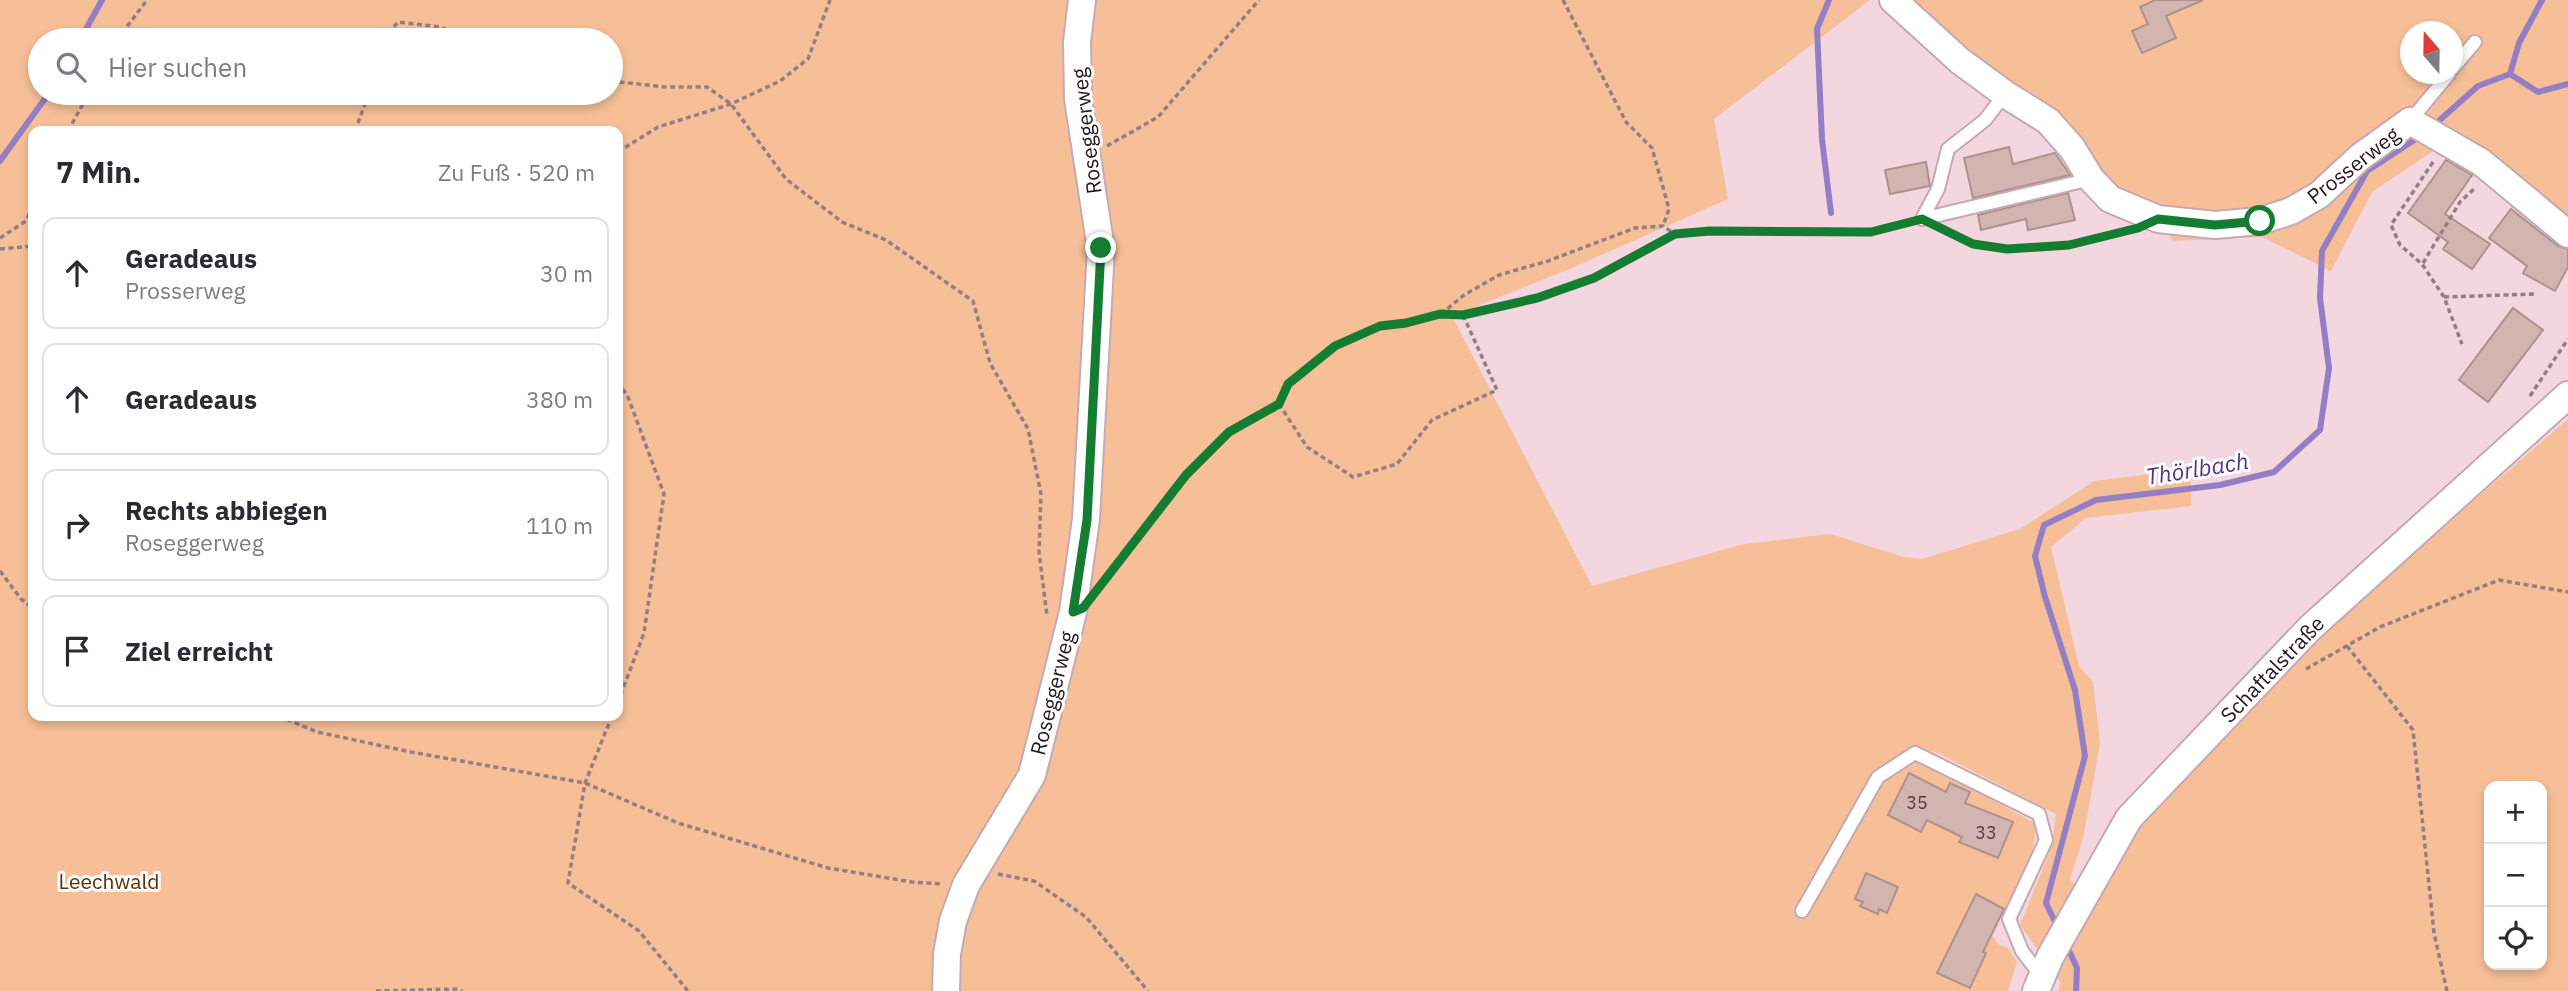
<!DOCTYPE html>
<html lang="de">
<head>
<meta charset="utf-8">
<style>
	body { margin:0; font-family:"IBM Plex Sans",sans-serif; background:#f7f7f7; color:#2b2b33 }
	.controls { position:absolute; right:21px; bottom:21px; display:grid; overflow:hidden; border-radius:14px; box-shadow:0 4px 10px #0003 }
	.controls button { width:63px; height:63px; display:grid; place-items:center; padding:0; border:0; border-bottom:2px solid #e1e1e2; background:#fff; color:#2b2b33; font:35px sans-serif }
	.compass { position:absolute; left:2400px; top:21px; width:63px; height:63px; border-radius:50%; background:#fff; box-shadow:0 4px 10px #0003; rotate:340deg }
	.stop { position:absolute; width:21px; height:21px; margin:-16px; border:5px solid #157d31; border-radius:50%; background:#fff }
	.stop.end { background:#157d31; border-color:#fff; box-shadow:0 2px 7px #0008 }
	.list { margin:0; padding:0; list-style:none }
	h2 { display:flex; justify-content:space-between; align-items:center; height:91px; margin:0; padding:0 28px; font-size:30px }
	h2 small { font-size:23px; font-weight:400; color:#7c7c81 }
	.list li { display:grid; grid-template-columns:46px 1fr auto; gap:21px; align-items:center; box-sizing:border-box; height:112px; margin:0 14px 14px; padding:0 14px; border:2px solid #e1e1e2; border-radius:14px }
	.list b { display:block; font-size:26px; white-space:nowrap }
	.list p { margin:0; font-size:23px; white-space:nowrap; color:#7c7c81 }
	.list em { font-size:23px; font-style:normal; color:#7c7c81 }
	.icon { flex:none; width:38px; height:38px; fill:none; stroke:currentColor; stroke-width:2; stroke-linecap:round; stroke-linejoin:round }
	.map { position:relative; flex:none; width:2568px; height:991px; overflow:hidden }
	.search { position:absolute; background:#fff; box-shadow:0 4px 10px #0003; left:28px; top:28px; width:595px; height:77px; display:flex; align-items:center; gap:18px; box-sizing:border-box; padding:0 24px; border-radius:38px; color:#7c7c81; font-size:26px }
	.panel { position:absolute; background:#fff; box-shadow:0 4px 10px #0003; left:28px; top:126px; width:595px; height:595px; border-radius:14px }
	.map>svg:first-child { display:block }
	.green { fill:#f6bf97; fill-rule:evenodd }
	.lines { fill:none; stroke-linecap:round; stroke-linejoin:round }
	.stream { stroke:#947fc6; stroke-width:6 }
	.building { fill:#d2b4b0; stroke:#ae918e; stroke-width:2 }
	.lane-casing { stroke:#c6a9b2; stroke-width:16 }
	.street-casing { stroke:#c6a9b2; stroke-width:30 }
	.path { stroke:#947e85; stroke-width:3.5; stroke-dasharray:5 3.5; stroke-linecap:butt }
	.lane { stroke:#fff; stroke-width:12 }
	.street { stroke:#fff; stroke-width:26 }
	.route { stroke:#157d31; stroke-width:9 }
	.labels { text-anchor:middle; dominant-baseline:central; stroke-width:6; stroke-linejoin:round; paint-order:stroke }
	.number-label { font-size:18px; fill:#4e3e40 }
	.street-label { font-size:21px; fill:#22171b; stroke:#fff }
	.park-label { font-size:21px; fill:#5c2f05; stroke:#fff }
	.water-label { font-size:23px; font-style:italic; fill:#533389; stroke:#fff }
</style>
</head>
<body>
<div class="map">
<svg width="2568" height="991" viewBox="0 0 2568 991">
	<rect width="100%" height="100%" fill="#f4d6df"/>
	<!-- green -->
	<path class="green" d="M0,0H1870L1714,119L1728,199L1572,268L1452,316L1592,586L1744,544L1830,534L1904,557L1922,559L2020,529L2094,481L2191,469V506L2086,518L2051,547L2079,666L2093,682L2100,744L2083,839L2070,879L2092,911L2144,818L2353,605L2568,419V991H2058L2061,983L2020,925L2052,846L2056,814L1938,753L1914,746L1905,760L1923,763L2033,822C2044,849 2005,909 1992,935L1998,944L2008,948L2017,962L2008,991H0ZM40,40H611V93H40ZM33,131H618V716H33ZM2489,786H2542V965H2489Z
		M1878,0H2568V216L2465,135L2430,153L2372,192L2331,271L2262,237L2173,241L2155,209L2115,186L2080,144L2044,131ZM2410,32H2452V74H2410Z"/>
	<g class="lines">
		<!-- stream -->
		<path class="stream" d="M1829,0L1817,29L1822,139L1831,213
			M80,40L102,0
			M2510,74L2519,43L2542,0
			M2433,126L2478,86L2510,74L2538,92L2568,84
			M0,161L49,93
			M2058,928L2046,903L2085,756L2075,690L2045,597L2035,556L2044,525L2096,500L2220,485L2274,472L2320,430L2329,368L2320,298L2322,251L2367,171L2422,135
			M2066,944L2077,968L2076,991"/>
	</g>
	<!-- building -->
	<path class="building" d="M2155,0H2203L2166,16L2176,38L2142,53L2132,31L2148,24L2140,7Z
		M2009,147L2013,164L2055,153L2070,175L1973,198L1964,158Z
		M2446,160L2472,175L2445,214L2490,244L2472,269L2443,249L2448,242L2408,213Z
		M1926,162L1930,186L1890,194L1885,170Z
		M2068,193L2075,220L2028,230L2026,219L1981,230L1978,215Z
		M2511,209L2558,246L2568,249V267L2555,291L2523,273L2527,266L2489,238Z
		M2513,308L2543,330L2488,402L2459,380Z
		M1909,773L1946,792L1950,783L1970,792L1965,803L2013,822L1998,858L1959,842L1962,837L1927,820L1921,832L1888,815Z
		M1866,873L1898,887L1887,913L1879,909L1878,914L1860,906L1863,902L1855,899Z
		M1976,894L2004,909L1983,952L1986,953L1970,988L1937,973Z"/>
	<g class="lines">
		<defs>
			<path id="lane" d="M2452,69L2475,42
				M2410,121L2449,74
				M1922,219L2091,179
				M1922,219L1938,189L1948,149L1985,120L2005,94
				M1802,911L1878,777L1915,753L2039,814L2046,840L2009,919L2022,951L2042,977"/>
			<path id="street" d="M1893,0L1960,61L2005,94L2048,121L2072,148L2091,179L2110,199L2158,219L2215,225L2260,221L2291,211L2319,195L2360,157L2410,121L2481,162L2568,234
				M946,991L947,954L953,921L966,885L1032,775L1073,612L1086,519L1101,249L1078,99L1077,42L1082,0
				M2036,991L2050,957L2129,818L2309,629L2568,395"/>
		</defs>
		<!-- lane casing -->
		<use href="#lane" class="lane-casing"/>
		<!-- street casing -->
		<use href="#street" class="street-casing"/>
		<!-- path -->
		<path class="path" d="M1563,0L1626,122L1652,148L1669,209L1663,226
			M117,40L147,0
			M383,40L398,22L441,27L467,40
			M611,81L665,87H707L731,104L786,179L842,222L886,240L973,301L990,363L1028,429L1041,494L1039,552L1047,616
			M68,131L89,93
			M355,131L369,93
			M1107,146L1158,117L1259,0
			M618,152L658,127L731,104L780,81L808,59L830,0
			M2433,162L2391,225L2400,245L2422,264L2444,297L2462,344
			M1947,231C1955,236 1963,241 1972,244C2014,259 2082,242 2123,231
			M0,238L26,221L33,206
			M0,249L33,246
			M2423,263L2460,202L2476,187
			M2444,297L2536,294
			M1441,314L1464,295L1499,275L1548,261L1635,228L1663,226L1675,234
			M618,382L628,397L664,494L644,633L618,702
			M2530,396L2568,339
			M1279,404L1307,447L1353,477L1397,464L1432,420L1497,390L1463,315
			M0,571L21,599L33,608
			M1102,583L1186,475L1229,432L1279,404L1288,384L1335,346L1379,326L1406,323L1441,314L1463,315L1537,298L1594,278L1675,234L1710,231H1871L1908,222
			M2347,646L2413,730L2434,933L2447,991
			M2306,669L2380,627L2499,580L2568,592
			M279,716L317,732L411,752L585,783L678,823L828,868L912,882L942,884
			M612,716L585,783L568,883L639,931L688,991
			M998,874L1034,881L1086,917L1148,991
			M376,991L459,989L462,991"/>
		<!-- lane -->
		<use href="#lane" class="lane"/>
		<!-- street -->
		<use href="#street" class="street"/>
	</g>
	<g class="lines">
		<!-- route -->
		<path class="route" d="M1101,248L1087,520L1073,612L1083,608L1186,475L1229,432L1279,404L1288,384L1335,346L1380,326L1406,323L1440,314L1463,315L1537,298L1594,278L1675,234L1710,231L1871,232L1922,219L1973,244L2007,249L2069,245L2138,228L2158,219L2215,225L2260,221"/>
	</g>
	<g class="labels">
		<!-- number labels -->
		<g class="number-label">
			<text x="1917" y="802">35</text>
			<text x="1986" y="832">33</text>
		</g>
		<!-- street labels -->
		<g class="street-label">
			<text transform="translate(1086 131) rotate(-97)">Roseggerweg</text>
			<text transform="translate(2353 165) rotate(-38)">Prosserweg</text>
			<text transform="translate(2272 669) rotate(-46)">Schaftalstraße</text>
			<text transform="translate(1052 693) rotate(-76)">Roseggerweg</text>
		</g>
		<!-- park labels -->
		<g class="park-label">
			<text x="109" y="881">Leechwald</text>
		</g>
		<!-- water labels -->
		<g class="water-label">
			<text transform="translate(2197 468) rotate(-9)">Thörlbach</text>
		</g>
	</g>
</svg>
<div class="controls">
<button>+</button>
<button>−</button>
<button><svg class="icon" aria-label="locate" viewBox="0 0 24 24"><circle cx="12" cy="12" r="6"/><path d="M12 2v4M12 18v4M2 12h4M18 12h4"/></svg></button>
</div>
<svg class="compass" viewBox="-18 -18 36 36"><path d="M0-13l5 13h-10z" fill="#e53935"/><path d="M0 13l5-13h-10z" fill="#7c7c81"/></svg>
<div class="stop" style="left:2260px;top:221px"></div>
<div class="stop end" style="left:1101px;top:248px"></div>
<div class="search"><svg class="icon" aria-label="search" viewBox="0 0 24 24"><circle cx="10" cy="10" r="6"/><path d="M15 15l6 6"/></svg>Hier suchen</div>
<section class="panel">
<h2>7 Min.<small>Zu Fuß · 520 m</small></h2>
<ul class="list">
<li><svg class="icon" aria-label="ahead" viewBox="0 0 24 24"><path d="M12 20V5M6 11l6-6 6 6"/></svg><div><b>Geradeaus</b><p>Prosserweg</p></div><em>30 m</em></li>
<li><svg class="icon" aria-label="ahead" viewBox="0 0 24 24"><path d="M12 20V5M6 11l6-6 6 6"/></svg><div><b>Geradeaus</b></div><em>380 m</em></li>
<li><svg class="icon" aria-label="right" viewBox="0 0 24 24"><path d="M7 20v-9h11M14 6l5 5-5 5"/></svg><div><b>Rechts abbiegen</b><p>Roseggerweg</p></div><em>110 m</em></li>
<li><svg class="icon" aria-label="arrive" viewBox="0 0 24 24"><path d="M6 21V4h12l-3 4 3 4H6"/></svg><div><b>Ziel erreicht</b></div></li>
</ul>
</section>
</div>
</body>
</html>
